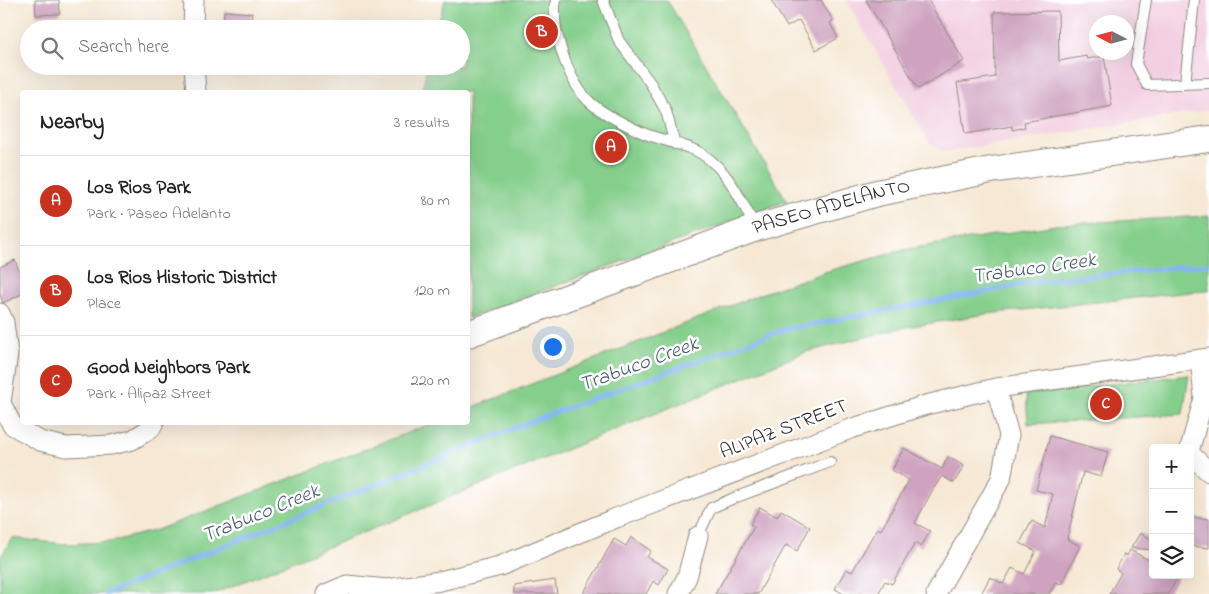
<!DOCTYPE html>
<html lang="en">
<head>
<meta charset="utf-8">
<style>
	body { margin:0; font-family:"Indie Flower",sans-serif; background:#f6f6f6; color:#222 }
	.controls { position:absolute; right:15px; bottom:15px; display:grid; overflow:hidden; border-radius:5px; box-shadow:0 5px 20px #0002 }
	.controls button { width:45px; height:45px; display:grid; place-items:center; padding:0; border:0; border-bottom:1px solid #e0e0e0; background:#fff; color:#222; font:25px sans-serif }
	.compass { position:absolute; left:1089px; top:15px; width:45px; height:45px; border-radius:50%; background:#fff; box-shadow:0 5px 20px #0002; rotate:276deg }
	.you { position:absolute; left:552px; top:346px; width:18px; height:18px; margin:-12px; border:4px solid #fff; border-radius:50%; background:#1a73e8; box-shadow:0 0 0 8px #1a73e833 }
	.badge { display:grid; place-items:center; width:32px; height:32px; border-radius:50%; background:#c8321e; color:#fff; font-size:16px; font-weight:700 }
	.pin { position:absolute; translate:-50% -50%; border:2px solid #fff; box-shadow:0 1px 5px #0006 }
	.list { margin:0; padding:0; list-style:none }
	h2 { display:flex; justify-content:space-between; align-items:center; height:65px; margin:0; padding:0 20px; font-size:21px }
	h2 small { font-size:16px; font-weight:400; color:#767676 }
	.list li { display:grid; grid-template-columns:32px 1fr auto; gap:15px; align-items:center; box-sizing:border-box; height:90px; padding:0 20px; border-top:1px solid #e0e0e0 }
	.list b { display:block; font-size:19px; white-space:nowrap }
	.list p { margin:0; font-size:16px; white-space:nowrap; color:#767676 }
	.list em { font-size:16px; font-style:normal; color:#767676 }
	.icon { flex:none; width:28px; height:28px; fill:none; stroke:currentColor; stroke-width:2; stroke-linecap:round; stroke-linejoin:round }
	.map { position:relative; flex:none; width:1209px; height:594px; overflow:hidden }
	.search { position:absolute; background:#fff; box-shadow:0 5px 20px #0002; left:20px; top:20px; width:450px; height:55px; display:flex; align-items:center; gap:12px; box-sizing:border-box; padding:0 18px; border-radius:28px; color:#767676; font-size:19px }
	.panel { position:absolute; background:#fff; box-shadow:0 5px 20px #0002; left:20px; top:90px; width:450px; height:335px; border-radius:5px }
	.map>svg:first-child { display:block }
	.built { fill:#f2cfe1; fill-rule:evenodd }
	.green { fill:#85cf8c; stroke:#587d5c }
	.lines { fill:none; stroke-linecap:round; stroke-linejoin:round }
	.stream { stroke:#85b6f1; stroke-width:5 }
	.building { fill:#cfa3c0 }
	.lane-casing { stroke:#908a80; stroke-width:12 }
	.street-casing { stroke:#908a80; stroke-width:21 }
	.secondary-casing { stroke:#908a80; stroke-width:28 }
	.lane { stroke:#fff; stroke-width:10 }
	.street { stroke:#fff; stroke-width:19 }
	.secondary { stroke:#fff; stroke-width:26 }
	.labels { text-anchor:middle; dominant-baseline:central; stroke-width:5; stroke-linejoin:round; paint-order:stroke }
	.street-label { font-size:20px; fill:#2b2b2b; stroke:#fff }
	.water-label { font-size:21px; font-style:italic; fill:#4a5c70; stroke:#fff }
</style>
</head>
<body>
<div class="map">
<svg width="1209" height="594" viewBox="0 0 1209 594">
	<rect width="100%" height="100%" fill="#fff"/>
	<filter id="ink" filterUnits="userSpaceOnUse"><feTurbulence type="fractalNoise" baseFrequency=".02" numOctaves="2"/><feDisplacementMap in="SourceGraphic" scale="10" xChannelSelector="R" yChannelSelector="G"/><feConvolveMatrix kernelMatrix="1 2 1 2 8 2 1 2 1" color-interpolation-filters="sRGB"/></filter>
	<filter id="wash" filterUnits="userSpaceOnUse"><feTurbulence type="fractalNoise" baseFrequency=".0096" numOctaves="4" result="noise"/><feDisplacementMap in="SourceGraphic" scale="20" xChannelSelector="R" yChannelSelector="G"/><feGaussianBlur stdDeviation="1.12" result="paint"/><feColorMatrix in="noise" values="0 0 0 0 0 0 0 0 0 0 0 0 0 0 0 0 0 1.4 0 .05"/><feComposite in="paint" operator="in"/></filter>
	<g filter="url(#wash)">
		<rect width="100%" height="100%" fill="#f6e8d4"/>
		<!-- built -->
		<path class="built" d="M846,0H1209V110L945,152L930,144ZM1096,22H1126V52H1096Z"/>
		<!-- green -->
		<path class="green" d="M445,0H667L787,201L468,318V92H422L427,66H461V29H437Z
			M1209,216V290L986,314L901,328L806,352L213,594H0V558L12,538L64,544L109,542L157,530L433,423L468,422V409L763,293L828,271L907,249L1062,224Z
			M1189,375L1183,414L1028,424L1026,394Z"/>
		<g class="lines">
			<!-- stream -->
			<path class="stream" d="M106,594L540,418L783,330L1042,281L1209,264"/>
		</g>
		<g id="blocks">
			<!-- building -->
			<path class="building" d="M35,0H59L60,14L36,15Z
				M771,0H821L833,21L830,23L838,38L816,50L799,20L787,27Z
				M866,0H928L964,61L918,89Z
				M224,11L252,13L251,29H223Z
				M1058,11L1059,61L1086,56L1087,59L1104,56L1112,106L1024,122L1025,127L1012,130V126L965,134L957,83L995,77L994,12Z
				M15,260L22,279V294L3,303L0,295V267Z
				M1050,436L1108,452L1101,477L1083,472L1067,539L1080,546L1061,584L1056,582L1049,594H981L990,577L1003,584L1012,568L1024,574L1036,551L1020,543L1032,521L1045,528L1053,494L1036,490Z
				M904,448L942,469L948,457L964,466L954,483L942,476L931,493L915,523L930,531L921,547L915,543L892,584L885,581L878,594H844L835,589L846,569L852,572L877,528L881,530L909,480L892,470Z
				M760,507L777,517L781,510L810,527L797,551L786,545L758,594H715L754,527L750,524Z
				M1190,517L1209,519V548L1190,546Z
				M1140,533L1153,540V550L1131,548Z
				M631,537L651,551L647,557L668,569L659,585L653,581L646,594H583L614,539L626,546Z
				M1130,550L1153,562V575H1179L1168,594H1109L1121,573L1116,569L1124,554L1127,556Z
				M555,580L557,594H514V586Z"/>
		</g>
	</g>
	<g filter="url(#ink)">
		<use href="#blocks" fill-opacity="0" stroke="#908a80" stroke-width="1"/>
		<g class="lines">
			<defs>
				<path id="lane" d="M556,0C550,29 569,85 592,104C605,115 626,125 641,132C660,141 685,143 702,154C729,171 741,200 755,227
					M603,0L619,41L651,84L666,111L675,144
					M1146,0L1136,64L1147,85L1209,83
					M1185,84L1194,0
					M698,536L711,508L734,498L830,462"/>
				<path id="street" d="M193,29L194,0
					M194,66L196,92
					M0,313L4,322L8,354L1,403L12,425L40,441L66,447L111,445L132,440L151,428L154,422
					M1190,448L1204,398L1200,359
					M1190,454L1209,472
					M326,594L347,585L387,589L440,581L500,566L616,518L850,429L926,405L996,388L1209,358
					M678,594L687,577L698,536
					M936,594L1001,479L1009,435L996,388"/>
				<g id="secondary">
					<path id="s1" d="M468,334L756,228L877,193L991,170L1209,139"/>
				</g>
			</defs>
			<!-- lane casing -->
			<use href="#lane" class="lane-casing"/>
			<!-- street casing -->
			<use href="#street" class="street-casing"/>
			<!-- secondary casing -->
			<use href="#secondary" class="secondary-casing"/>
			<!-- lane -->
			<use href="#lane" class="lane"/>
			<!-- street -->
			<use href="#street" class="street"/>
			<!-- secondary -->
			<use href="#secondary" class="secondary"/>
		</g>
	</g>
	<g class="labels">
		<!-- street labels -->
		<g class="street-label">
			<text stroke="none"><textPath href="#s1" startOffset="385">PASEO ADELANTO</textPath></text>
			<text transform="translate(784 430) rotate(-21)">ALIPAZ STREET</text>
		</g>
		<!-- water labels -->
		<g class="water-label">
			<text transform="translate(1034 269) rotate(-8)">Trabuco Creek</text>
			<text transform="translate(639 365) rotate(-20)">Trabuco Creek</text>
			<text transform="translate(261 514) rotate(-22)">Trabuco Creek</text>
		</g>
	</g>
</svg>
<div class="controls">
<button>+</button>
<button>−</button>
<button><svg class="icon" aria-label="layers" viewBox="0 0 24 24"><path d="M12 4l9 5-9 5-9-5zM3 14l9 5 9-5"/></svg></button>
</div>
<svg class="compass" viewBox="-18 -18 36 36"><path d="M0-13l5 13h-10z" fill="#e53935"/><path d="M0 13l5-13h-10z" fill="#767676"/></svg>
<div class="you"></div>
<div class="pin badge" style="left:611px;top:147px">A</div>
<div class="pin badge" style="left:542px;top:32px">B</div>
<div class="pin badge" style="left:1106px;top:404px">C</div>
<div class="search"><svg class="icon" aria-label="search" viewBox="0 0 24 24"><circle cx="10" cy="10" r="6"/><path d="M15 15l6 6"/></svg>Search here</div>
<section class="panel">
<h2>Nearby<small>3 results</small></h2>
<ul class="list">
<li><span class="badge">A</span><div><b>Los Rios Park</b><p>Park · Paseo Adelanto</p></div><em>80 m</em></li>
<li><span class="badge">B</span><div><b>Los Rios Historic District</b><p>Place</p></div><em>120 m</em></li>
<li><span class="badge">C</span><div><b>Good Neighbors Park</b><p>Park · Alipaz Street</p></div><em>220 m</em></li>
</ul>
</section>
</div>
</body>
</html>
